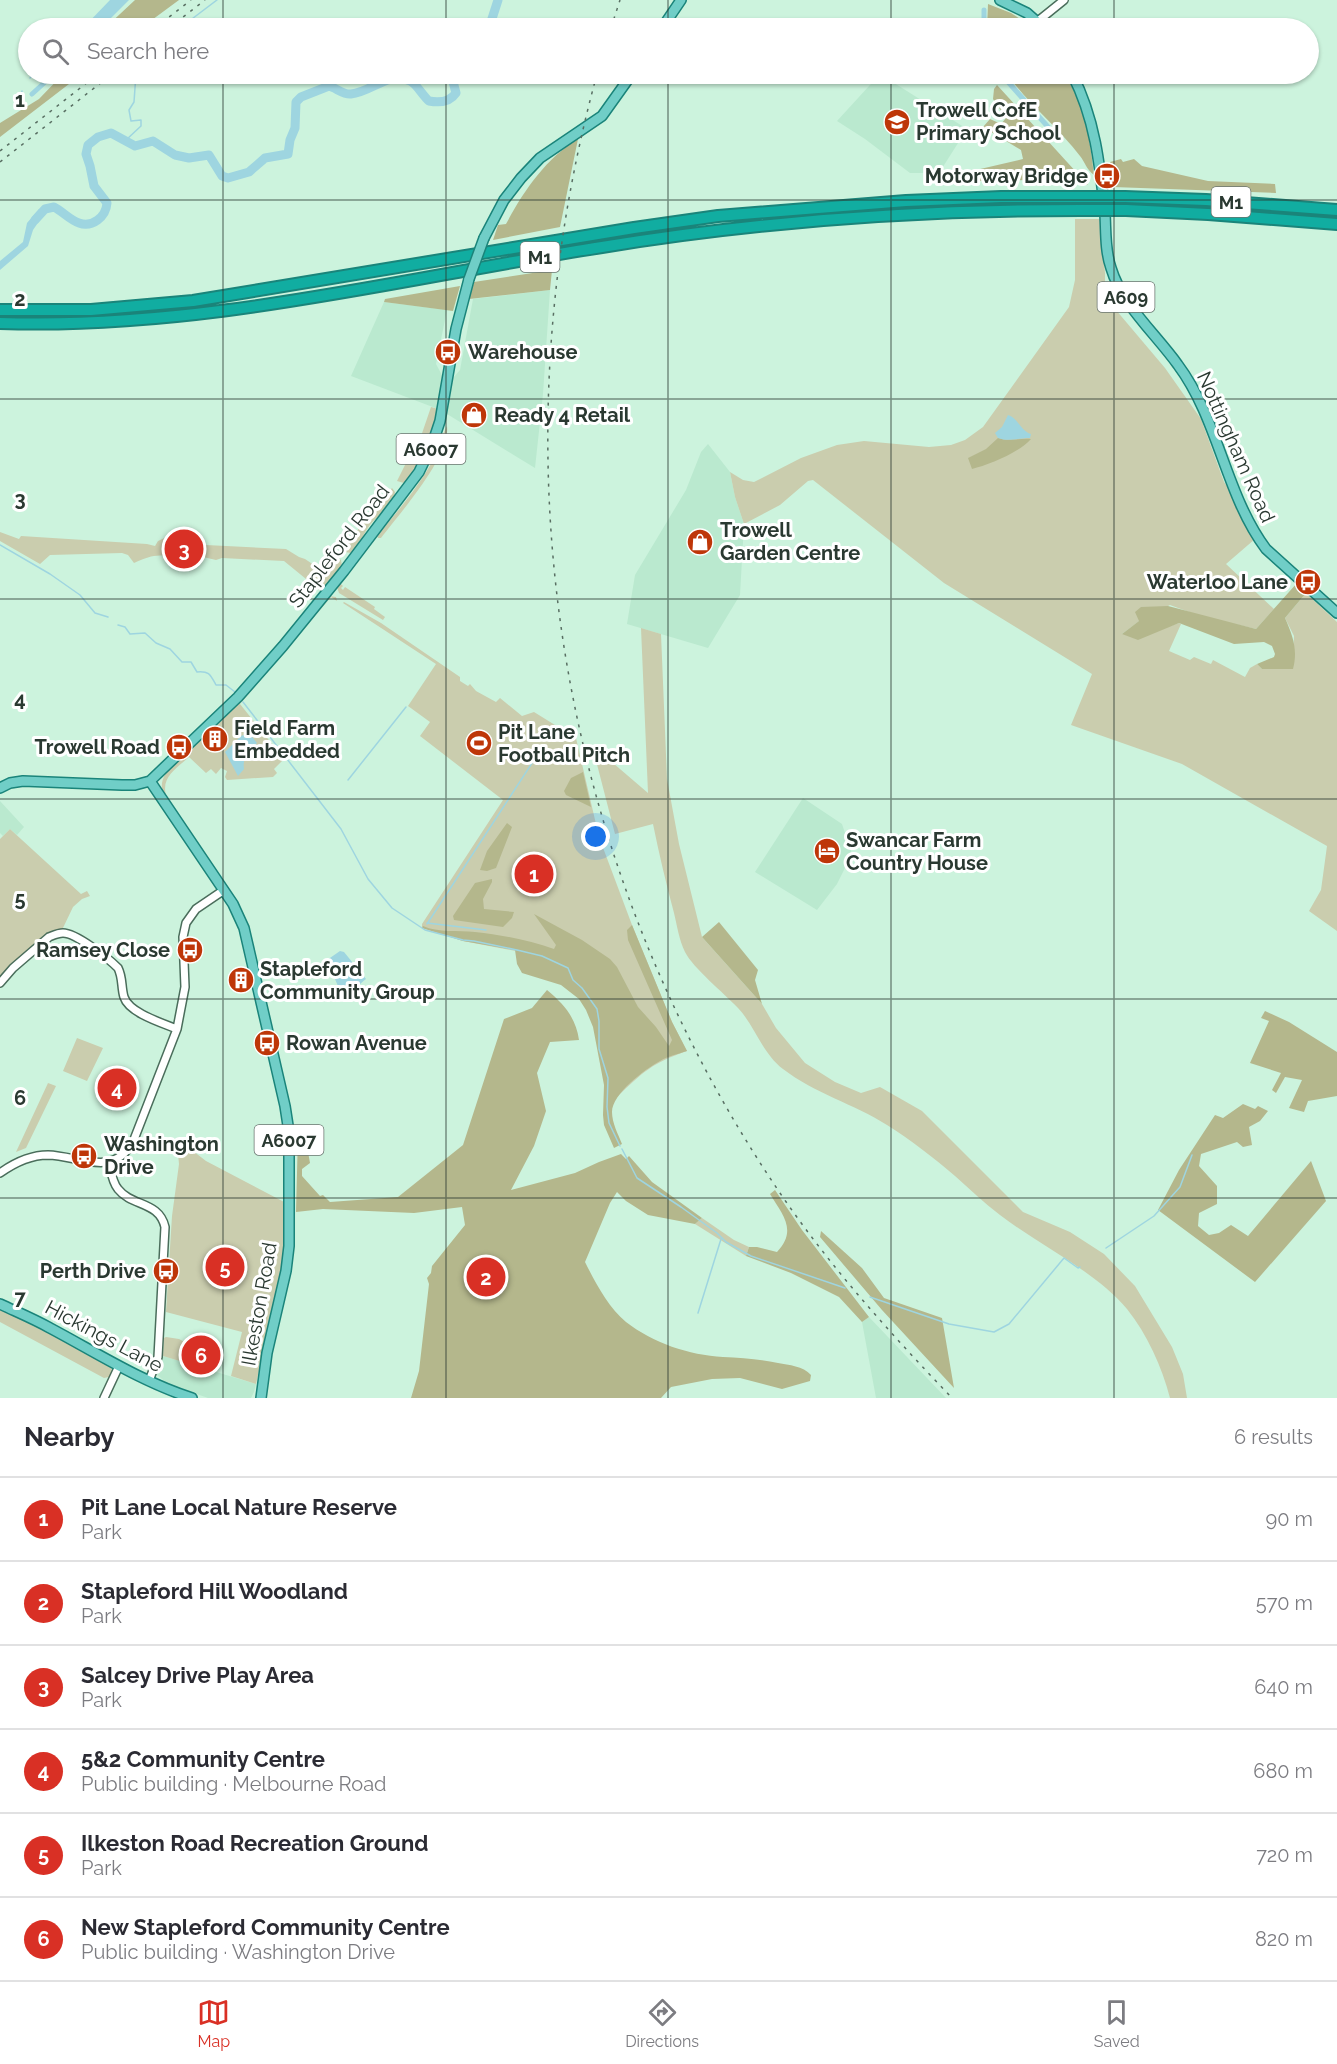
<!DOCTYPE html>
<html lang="en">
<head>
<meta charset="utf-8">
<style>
	body { margin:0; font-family:Raleway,sans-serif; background:#f2f2f3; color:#2b2b33 }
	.you { position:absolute; left:596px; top:837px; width:21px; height:21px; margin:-15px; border:4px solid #fff; border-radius:50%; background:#1a73e8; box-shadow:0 0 0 9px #1a73e833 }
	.badge { display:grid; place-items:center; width:39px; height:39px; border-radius:50%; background:#d93025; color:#fff; font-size:20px; font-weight:700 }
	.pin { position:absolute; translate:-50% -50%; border:3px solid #fff; box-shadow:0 2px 6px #0006 }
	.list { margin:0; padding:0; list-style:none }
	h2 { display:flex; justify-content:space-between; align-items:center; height:78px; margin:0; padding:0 24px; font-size:26px }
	h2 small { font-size:20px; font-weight:400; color:#7c7c81 }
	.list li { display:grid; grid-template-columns:39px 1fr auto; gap:18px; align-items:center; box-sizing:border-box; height:84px; padding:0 24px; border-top:2px solid #e1e1e2 }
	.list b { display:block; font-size:22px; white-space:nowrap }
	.list p { margin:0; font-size:20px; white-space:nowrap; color:#7c7c81 }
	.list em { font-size:20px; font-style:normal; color:#7c7c81 }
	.icon { flex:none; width:33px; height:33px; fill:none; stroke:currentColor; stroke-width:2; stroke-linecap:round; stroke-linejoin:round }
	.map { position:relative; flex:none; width:1337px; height:1398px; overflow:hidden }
	.search { position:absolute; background:#fff; box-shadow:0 2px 4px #0004; left:18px; right:18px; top:18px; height:66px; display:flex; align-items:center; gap:15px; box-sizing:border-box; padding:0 21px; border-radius:33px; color:#7c7c81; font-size:22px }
	.sheet { height:582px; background:#fff }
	nav { display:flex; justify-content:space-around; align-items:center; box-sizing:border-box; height:84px; border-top:2px solid #e1e1e2; background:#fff; font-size:16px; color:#7c7c81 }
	nav a { display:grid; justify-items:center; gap:3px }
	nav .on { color:#d93025 }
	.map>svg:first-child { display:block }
	.built { fill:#bae9cf }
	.green { fill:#cacdae }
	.forest { fill:#b4b78c }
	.water { fill:#9ed5e0 }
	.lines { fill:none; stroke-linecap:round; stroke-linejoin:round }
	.stream { stroke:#9ed5e0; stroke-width:1.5 }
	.canal { stroke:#9ed5e0; stroke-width:5 }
	.river { stroke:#9ed5e0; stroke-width:9 }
	.minor-casing { stroke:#4a6d5b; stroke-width:10 }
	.major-casing { stroke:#1a847a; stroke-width:12 }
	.highway-casing { stroke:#1a847a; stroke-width:14 }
	.minor { stroke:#fff; stroke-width:7 }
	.major { stroke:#70cec7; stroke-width:9 }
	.highway { stroke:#11ada1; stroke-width:10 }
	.rail { stroke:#586e62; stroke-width:1.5; stroke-dasharray:3 6; stroke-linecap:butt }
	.major-bridge-casing { stroke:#1a847a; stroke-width:12; stroke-linecap:butt }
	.highway-bridge-casing { stroke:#1a847a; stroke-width:14; stroke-linecap:butt }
	.major-bridge { stroke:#70cec7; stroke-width:9 }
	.highway-bridge { stroke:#11ada1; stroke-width:10 }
	.grid { fill:none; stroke:#2a3931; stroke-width:1.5; stroke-opacity:0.55 }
	.labels { text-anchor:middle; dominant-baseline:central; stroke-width:6; stroke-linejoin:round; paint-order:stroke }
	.shield { fill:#fff; stroke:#6a746f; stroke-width:1.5 }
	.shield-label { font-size:18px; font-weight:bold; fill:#2a3931 }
	.poi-label { font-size:20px; font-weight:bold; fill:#2a3931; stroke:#fff; text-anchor:start }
	.street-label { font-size:20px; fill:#2a3931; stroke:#fff }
	.grid-label { font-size:20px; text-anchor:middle; font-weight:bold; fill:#2a3931; stroke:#fff; stroke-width:6; stroke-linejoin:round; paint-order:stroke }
</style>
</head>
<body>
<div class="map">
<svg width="1337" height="1398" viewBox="0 0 1337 1398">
	<rect width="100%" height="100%" fill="#ccf3dd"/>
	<!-- built -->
	<path class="built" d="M880,74L967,129L939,173H910L865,139L837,121Z
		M550,290L543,394L535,468L447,414L453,378L460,370L473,299Z
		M384,302L447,310L436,364L443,377L438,409L351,376Z
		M708,444L730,472L735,497L744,524L740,595L708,648L627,624L635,575L686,490L701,452Z
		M803,798L842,824L852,854L837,884L817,910L755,872Z
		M0,801L24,827L17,835L10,829L3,836L0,833Z
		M869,1317L946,1398H876L862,1322Z
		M163,1356L256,1384L254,1392L251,1398H208L168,1384L156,1374Z"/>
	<!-- green -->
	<path class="green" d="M1075,219H1100L1105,273V297L1165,368L1201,419L1224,482L1227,486L1255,539L1226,564L1274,609L1256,629L1200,616L1170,605L1142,619L1122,634L1161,629L1179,623L1181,624L1169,651L1190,660L1194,657L1211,664L1213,660L1245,677L1250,668L1257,664L1262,669H1293L1294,636L1285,618L1306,593L1337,622V931L1309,911L1321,890L1327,846L1182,764L1071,725L1092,674L944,583L813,480L808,481L780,505L744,524L735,497L730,472L743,480L754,482L801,458L837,445L864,441L929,447L951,445L965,440L983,427L1069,307L1075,280Z
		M431,407L438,409C434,432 421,466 404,483L397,481L414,447L418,445Z
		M447,426C451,456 399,514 381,538H378L377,536C397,512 418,488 433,460C439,450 441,436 447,426Z
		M392,488L395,492C394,506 377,516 370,525C364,532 360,545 352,553L344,552L342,549Z
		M0,532L19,539L21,536L147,544L155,546L158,541L173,534L193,547L194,550L184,564C163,552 155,554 134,563L128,555L122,553L50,555L40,564L0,541Z
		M206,545L286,549L299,557L305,559L323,571L335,556L341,560L342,566L322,592L284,561L222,558L216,560L199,556Z
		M340,583L343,586L341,588L343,590L345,587L375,607L374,609L385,617L383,620L339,593L337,587Z
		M329,596L336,597L337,601L331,597L240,704L284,759L274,769L277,773L273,777L227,780L225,777L227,771L221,768L216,774L211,769L206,773L189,757C177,768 161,777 166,795L164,796C157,780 168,770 178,757Z
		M344,602L381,623L460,677V681L468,686L470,684L476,691L496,702L500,698L522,716L534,712L576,738L599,837L632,925L672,1022L687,1051C652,1063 643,1072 617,1097L600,1018L542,956L463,941L422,928V924L503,800L420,736L430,722L408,706L436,664L343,603Z
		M641,628L661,634L667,779L679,844L702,937L762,1004L776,1028L805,1063L835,1082L861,1093L880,1087L922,1111L1023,1212L1070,1232L1104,1254L1135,1286L1172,1347L1183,1374L1187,1398H1170C1162,1367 1147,1334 1127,1309C1094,1270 1040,1246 1000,1215C984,1203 970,1189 955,1176C934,1158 911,1140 887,1125C854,1104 814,1093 783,1069C762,1053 755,1026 738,1008C724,993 693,968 685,952C679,940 677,925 674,913C666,883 659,854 653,824L615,834L592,745L648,793Z
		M10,829L81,894L87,891L90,896L82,899L73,907L62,930L0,979V839Z
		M77,1038L103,1048L87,1081L63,1071Z
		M48,1083L56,1086L26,1148L16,1152Z
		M180,1141L206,1161L286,1203C285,1216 286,1228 285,1241C281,1289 266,1337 256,1384L231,1376L242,1332L166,1312L172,1216L179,1164L177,1144Z
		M702,1218L734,1240L749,1247L746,1256L695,1224Z
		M0,1307L55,1334L111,1366L112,1372L109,1377L104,1378L0,1322Z
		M166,1337L179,1339L190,1345L186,1363L163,1356L164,1338Z"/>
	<!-- forest -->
	<path class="forest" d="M135,0H179L141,28H105Z
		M988,4L1011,13L1034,28H987Z
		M63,74H82L0,137V123L39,99Z
		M1007,74H1064C1085,105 1090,138 1094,175C1086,169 1085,162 1080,156C1058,127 1029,105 1007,74Z
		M997,85L1088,185L1032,180L975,181L976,170L1023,159L1021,150L983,127L990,119L1001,124L1006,118L993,99L994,89Z
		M578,139L560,227L493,240L498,225L506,224C523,192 546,158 578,139Z
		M1121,159L1123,162L1134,159L1142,166L1208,181L1275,184L1276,193L1113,187L1110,162Z
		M552,270L550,290L469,299L474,282Z
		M460,286L453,311L384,302L385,299Z
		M998,438C1009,442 1019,438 1031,439C1020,452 989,465 972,469L968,458L986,449Z
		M1297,583L1306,593L1285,618C1293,636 1298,650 1293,669H1262L1257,664L1274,657L1275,654L1272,646L1264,642L1234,644L1179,623L1138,640L1122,634L1139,621L1135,612L1141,607L1168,606L1256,629Z
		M583,772L591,807L566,795L564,791L571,778Z
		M507,823L512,827L496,868L487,871L480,870L487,851Z
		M492,879V882L483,899L484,909L514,912L512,918L503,927L454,920L453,916L475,883Z
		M534,914L582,940L610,959L617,967L638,1007L656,1027L669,1046L672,1040L628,940L627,930L632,925L672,1022L687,1051C678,1054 668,1056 660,1061C645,1069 612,1094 612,1112C612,1123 618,1134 622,1144L614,1148L604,1125L603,1115L604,1085L593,1027L586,1010L579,999L561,985L522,973L517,964L515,950L463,941L422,928L423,926C438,933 458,930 475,932C502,935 529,940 554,949L556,945Z
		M719,922L758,970L755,980L762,1004L702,937Z
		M547,990C564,1004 576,1018 579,1040L550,1042L537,1073L546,1111L534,1146L511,1190L575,1173L599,1162L621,1154L626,1159L629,1156L652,1182L702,1218L695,1224L648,1215L626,1201L617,1192L610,1203L585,1262C595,1282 608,1307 626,1322C653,1343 689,1355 723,1357C742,1358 760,1359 778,1363C789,1365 803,1366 811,1375L810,1381L782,1389L740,1378L712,1379L671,1387L661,1398H411L419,1371L429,1284L427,1278L431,1273L432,1266L465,1225L462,1207L414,1213L323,1209L296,1212L298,1134L305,1135L310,1163L302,1169V1176L320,1196L323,1195L330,1202L398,1197L463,1145L504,1019L532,1008Z
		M1265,1011L1289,1022L1337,1052V1096L1308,1101L1304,1112L1289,1108L1302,1080L1285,1077L1276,1093L1272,1090L1281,1073L1250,1063L1269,1021L1261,1018Z
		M1243,1104L1255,1109L1258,1106L1268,1111L1260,1121L1249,1127L1252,1145L1243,1147L1237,1142L1201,1154L1199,1166L1217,1186V1204L1199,1213L1198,1226L1209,1235L1219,1233L1231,1225L1248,1236L1311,1161L1326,1201L1255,1282L1158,1210L1179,1170L1215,1115L1223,1118Z
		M775,1190L802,1230L869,1317L862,1322L839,1297L791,1273L746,1256L749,1247H757L777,1252C798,1230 782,1214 770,1194Z
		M821,1231L862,1268L884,1298L942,1318L954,1388L882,1310L820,1237Z"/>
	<!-- water -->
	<path class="water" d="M110,0H129L101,28H83Z
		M39,209L44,214L33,230L28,246L0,270V261L23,242L27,223Z
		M1008,415C1018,418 1021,431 1031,434L1030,438C1018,438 1009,442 998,438L995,433L1002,427Z
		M249,733L257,743C249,751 242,758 244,769L238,776L225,752L241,736Z
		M340,951L344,952L366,979C358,985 352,994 340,991L327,960Z"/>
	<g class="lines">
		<!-- stream -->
		<path class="stream" d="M180,28L217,0
			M30,78L34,74
			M20,99L22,91
			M126,140L141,126V120L131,121L129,110L134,102L136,74
			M0,545L50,574L80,595L95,613L108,617
			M118,625L125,627L130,634L145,633L156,643L170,649L182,662H191L197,672C209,671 210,674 216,685H226L235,692
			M243,702L341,829L368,879L392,908L425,930L463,940L474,941L517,950L542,956L568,968L573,980L582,988L597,1009L599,1021V1049L608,1078L607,1107L609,1123L620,1146
			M348,780L406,707
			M427,923L486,930
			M427,924L534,760L539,755
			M622,1149L637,1178L681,1207L717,1233L726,1242L751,1256L845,1288
			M1106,1248L1154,1216L1180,1187L1192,1155
			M870,1297L949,1324L994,1332L1009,1324L1064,1258L1078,1268L1080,1267
			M698,1313L721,1239"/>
		<!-- canal -->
		<path class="canal" d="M984,28V10
			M1001,74L1049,128
			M32,94L54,74"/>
		<!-- river -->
		<path class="river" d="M489,28L498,0
			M35,220L45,209L54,207C62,211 70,220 79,223C92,228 106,217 107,203L94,186L90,166L86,154L88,145L98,137L111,133L135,146L153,141L175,155L189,158L209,155L222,176L228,178L249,172L265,158L288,154L290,140L295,128L296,102L301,97L329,86C336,88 344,95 351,94C372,92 388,71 410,81C416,83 423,96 429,101C440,103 450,102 456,93L451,74"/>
		<defs>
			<path id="minor" d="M1038,21L1064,0
				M0,983L13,968L49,937C54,935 58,933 63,933C76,933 108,958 118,968C123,978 121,987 124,997C129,1013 162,1023 177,1029
				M109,1162C111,1171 112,1182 118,1189C132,1207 159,1201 165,1227L158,1357L149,1381
				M0,1173C14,1163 30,1155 48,1155C80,1156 112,1178 133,1142L177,1029L185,987L183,937L186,923L196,909L224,890
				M104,1398L119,1366"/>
			<path id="major" d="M1000,0L1027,13L1044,28
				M662,28L681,0
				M1072,74C1095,118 1100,165 1105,214C1106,232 1105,251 1111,268C1122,305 1156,334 1178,365C1219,420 1225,494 1266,549L1337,613
				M484,238L504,200L521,178L540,158L602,116L632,74
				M150,781L233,904L244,928L285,1106L289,1132V1246L286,1271L267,1353L261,1398
				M0,788L10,783L23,781L122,785H135L150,781L238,697L283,646L344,571L419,472L432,445L440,421L456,329L469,279
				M0,1304C17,1312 34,1319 50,1328C97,1353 142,1382 192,1398"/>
			<path id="highway" d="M1125,197L1206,200L1337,210
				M1126,210L1208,214L1337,224
				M0,310H91L193,301L634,228L718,216L906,201L1001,197H1077
				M0,323C203,330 403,278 602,247C760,221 921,210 1081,210"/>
		</defs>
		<!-- minor casing -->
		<use href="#minor" class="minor-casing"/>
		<!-- major casing -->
		<use href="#major" class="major-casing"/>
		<!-- highway casing -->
		<use href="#highway" class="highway-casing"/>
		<!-- minor -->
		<use href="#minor" class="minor"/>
		<!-- major -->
		<use href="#major" class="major"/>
		<!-- highway -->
		<use href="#highway" class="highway"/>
		<!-- rail -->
		<path class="rail" d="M155,28L191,0
			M169,28L205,0
			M611,28L620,0
			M597,74C492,458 556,863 780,1193C831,1268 890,1333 952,1398
			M0,151L98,74
			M0,162L112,74"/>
		<defs>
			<path id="major-bridge" d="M469,279L484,238"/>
			<path id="highway-bridge" d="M1077,197H1125
				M1081,210H1126"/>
		</defs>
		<!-- major-bridge casing -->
		<use href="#major-bridge" class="major-bridge-casing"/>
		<!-- highway-bridge casing -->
		<use href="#highway-bridge" class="highway-bridge-casing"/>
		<!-- major-bridge -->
		<use href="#major-bridge" class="major-bridge"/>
		<!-- highway-bridge -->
		<use href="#highway-bridge" class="highway-bridge"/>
	</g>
	<!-- grid -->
	<path class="grid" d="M223,0V28M446,0V28M668,0V28M891,0V28M1114,0V28M223,74V1398M446,74V1398M668,74V1398M891,74V1398M1114,74V1398M0,200H1337M0,399H1337M0,599H1337M0,799H1337M0,999H1337M0,1198H1337"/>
	<!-- icons -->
	<defs>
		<symbol id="school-disc" viewBox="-11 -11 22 22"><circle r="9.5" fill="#be3608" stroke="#fff"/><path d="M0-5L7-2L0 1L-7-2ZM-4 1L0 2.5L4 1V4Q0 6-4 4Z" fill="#fff"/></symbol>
		<symbol id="bus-disc" viewBox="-11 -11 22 22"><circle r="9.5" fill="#be3608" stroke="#fff"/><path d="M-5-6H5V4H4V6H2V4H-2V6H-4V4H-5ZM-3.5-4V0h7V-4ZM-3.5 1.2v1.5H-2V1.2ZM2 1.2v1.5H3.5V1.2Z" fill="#fff"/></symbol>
		<symbol id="shop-disc" viewBox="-11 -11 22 22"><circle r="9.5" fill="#be3608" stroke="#fff"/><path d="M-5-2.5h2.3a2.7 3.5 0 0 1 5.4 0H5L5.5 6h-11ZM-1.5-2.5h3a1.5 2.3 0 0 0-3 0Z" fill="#fff"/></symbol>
		<symbol id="building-disc" viewBox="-11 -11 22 22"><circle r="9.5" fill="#be3608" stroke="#fff"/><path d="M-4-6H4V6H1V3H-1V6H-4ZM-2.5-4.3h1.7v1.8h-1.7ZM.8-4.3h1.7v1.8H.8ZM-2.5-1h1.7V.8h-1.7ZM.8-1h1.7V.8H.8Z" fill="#fff"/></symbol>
		<symbol id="stadium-disc" viewBox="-11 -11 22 22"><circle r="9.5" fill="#be3608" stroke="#fff"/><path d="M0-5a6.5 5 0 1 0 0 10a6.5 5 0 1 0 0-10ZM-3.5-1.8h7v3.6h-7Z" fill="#fff"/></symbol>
		<symbol id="hotel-disc" viewBox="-11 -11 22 22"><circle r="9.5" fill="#be3608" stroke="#fff"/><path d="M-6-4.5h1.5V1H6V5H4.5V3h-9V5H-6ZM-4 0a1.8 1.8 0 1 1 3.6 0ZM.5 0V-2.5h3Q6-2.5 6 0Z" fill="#fff"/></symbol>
	</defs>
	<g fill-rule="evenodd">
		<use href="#school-disc" x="882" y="107" width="30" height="30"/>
		<use href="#bus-disc" x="1092" y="161" width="30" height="30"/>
		<use href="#bus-disc" x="433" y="337" width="30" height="30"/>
		<use href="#shop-disc" x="459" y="400" width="30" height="30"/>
		<use href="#shop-disc" x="685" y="527" width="30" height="30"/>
		<use href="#bus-disc" x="1293" y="567" width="30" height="30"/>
		<use href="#building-disc" x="200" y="724" width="30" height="30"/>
		<use href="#stadium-disc" x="464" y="728" width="30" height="30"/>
		<use href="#bus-disc" x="164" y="732" width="30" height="30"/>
		<use href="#hotel-disc" x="812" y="836" width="30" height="30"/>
		<use href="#bus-disc" x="175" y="935" width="30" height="30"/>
		<use href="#building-disc" x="226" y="965" width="30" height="30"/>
		<use href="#bus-disc" x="252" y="1028" width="30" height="30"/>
		<use href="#bus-disc" x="69" y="1141" width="30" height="30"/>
		<use href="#bus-disc" x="151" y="1256" width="30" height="30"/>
	</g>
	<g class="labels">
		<!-- shield labels -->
		<g class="shield">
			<rect x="1211.5" y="187" width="39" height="30" rx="4.5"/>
			<rect x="520.5" y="242" width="39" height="30" rx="4.5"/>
			<rect x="1097.5" y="282" width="57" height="30" rx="4.5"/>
			<rect x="396.5" y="434" width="69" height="30" rx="4.5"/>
			<rect x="254.5" y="1125" width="69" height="30" rx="4.5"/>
		</g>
		<g class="shield-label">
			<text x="1231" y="202">M1</text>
			<text x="540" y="257">M1</text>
			<text x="1126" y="297">A609</text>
			<text x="431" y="449">A6007</text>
			<text x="289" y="1140">A6007</text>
		</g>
		<!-- poi labels -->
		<g class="poi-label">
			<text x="916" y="110">Trowell CofE<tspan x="916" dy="23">Primary School</tspan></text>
			<text x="1088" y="176" text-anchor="end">Motorway Bridge</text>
			<text x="468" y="352">Warehouse</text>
			<text x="494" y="415">Ready 4 Retail</text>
			<text x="720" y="530">Trowell<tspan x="720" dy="23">Garden Centre</tspan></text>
			<text x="1288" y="582" text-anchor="end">Waterloo Lane</text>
			<text x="234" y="728">Field Farm<tspan x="234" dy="23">Embedded</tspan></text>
			<text x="498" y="732">Pit Lane<tspan x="498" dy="23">Football Pitch</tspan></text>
			<text x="160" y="747" text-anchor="end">Trowell Road</text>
			<text x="846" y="840">Swancar Farm<tspan x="846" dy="23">Country House</tspan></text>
			<text x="170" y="950" text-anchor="end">Ramsey Close</text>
			<text x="260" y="969">Stapleford<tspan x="260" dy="23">Community Group</tspan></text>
			<text x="286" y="1043">Rowan Avenue</text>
			<text x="104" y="1144">Washington<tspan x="104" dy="23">Drive</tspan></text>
			<text x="146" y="1271" text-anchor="end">Perth Drive</text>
		</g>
		<!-- street labels -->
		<g class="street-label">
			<text transform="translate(1236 447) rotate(66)">Nottingham Road</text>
			<text transform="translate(339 546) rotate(-52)">Stapleford Road</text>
			<text transform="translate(259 1304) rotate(-80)">Ilkeston Road</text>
			<text transform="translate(104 1336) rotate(28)">Hickings Lane</text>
		</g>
	</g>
	<g class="grid-label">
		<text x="20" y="107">1</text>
		<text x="20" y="306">2</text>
		<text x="20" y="506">3</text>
		<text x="20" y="706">4</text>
		<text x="20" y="906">5</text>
		<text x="20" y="1105">6</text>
		<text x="20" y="1305">7</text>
	</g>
</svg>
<div class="you"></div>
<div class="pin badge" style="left:534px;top:874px">1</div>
<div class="pin badge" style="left:486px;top:1277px">2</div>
<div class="pin badge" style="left:184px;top:549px">3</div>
<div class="pin badge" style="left:117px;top:1088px">4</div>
<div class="pin badge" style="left:225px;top:1267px">5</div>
<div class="pin badge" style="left:201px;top:1355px">6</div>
<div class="search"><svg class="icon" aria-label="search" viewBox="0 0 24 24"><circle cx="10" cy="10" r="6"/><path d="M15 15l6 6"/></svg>Search here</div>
</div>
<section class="sheet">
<h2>Nearby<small>6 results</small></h2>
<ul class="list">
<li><span class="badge">1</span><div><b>Pit Lane Local Nature Reserve</b><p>Park</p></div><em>90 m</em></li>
<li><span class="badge">2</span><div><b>Stapleford Hill Woodland</b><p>Park</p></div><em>570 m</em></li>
<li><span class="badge">3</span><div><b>Salcey Drive Play Area</b><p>Park</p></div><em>640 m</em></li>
<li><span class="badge">4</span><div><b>5&amp;2 Community Centre</b><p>Public building · Melbourne Road</p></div><em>680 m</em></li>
<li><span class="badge">5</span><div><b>Ilkeston Road Recreation Ground</b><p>Park</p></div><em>720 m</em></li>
<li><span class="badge">6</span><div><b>New Stapleford Community Centre</b><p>Public building · Washington Drive</p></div><em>820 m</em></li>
</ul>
</section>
<nav>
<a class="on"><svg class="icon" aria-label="map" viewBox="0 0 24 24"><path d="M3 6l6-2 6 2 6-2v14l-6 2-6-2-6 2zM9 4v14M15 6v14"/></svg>Map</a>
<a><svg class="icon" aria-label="directions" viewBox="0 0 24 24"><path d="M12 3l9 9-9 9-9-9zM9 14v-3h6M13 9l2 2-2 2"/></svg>Directions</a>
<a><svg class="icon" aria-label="saved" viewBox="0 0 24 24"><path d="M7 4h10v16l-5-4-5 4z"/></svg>Saved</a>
</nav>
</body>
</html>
